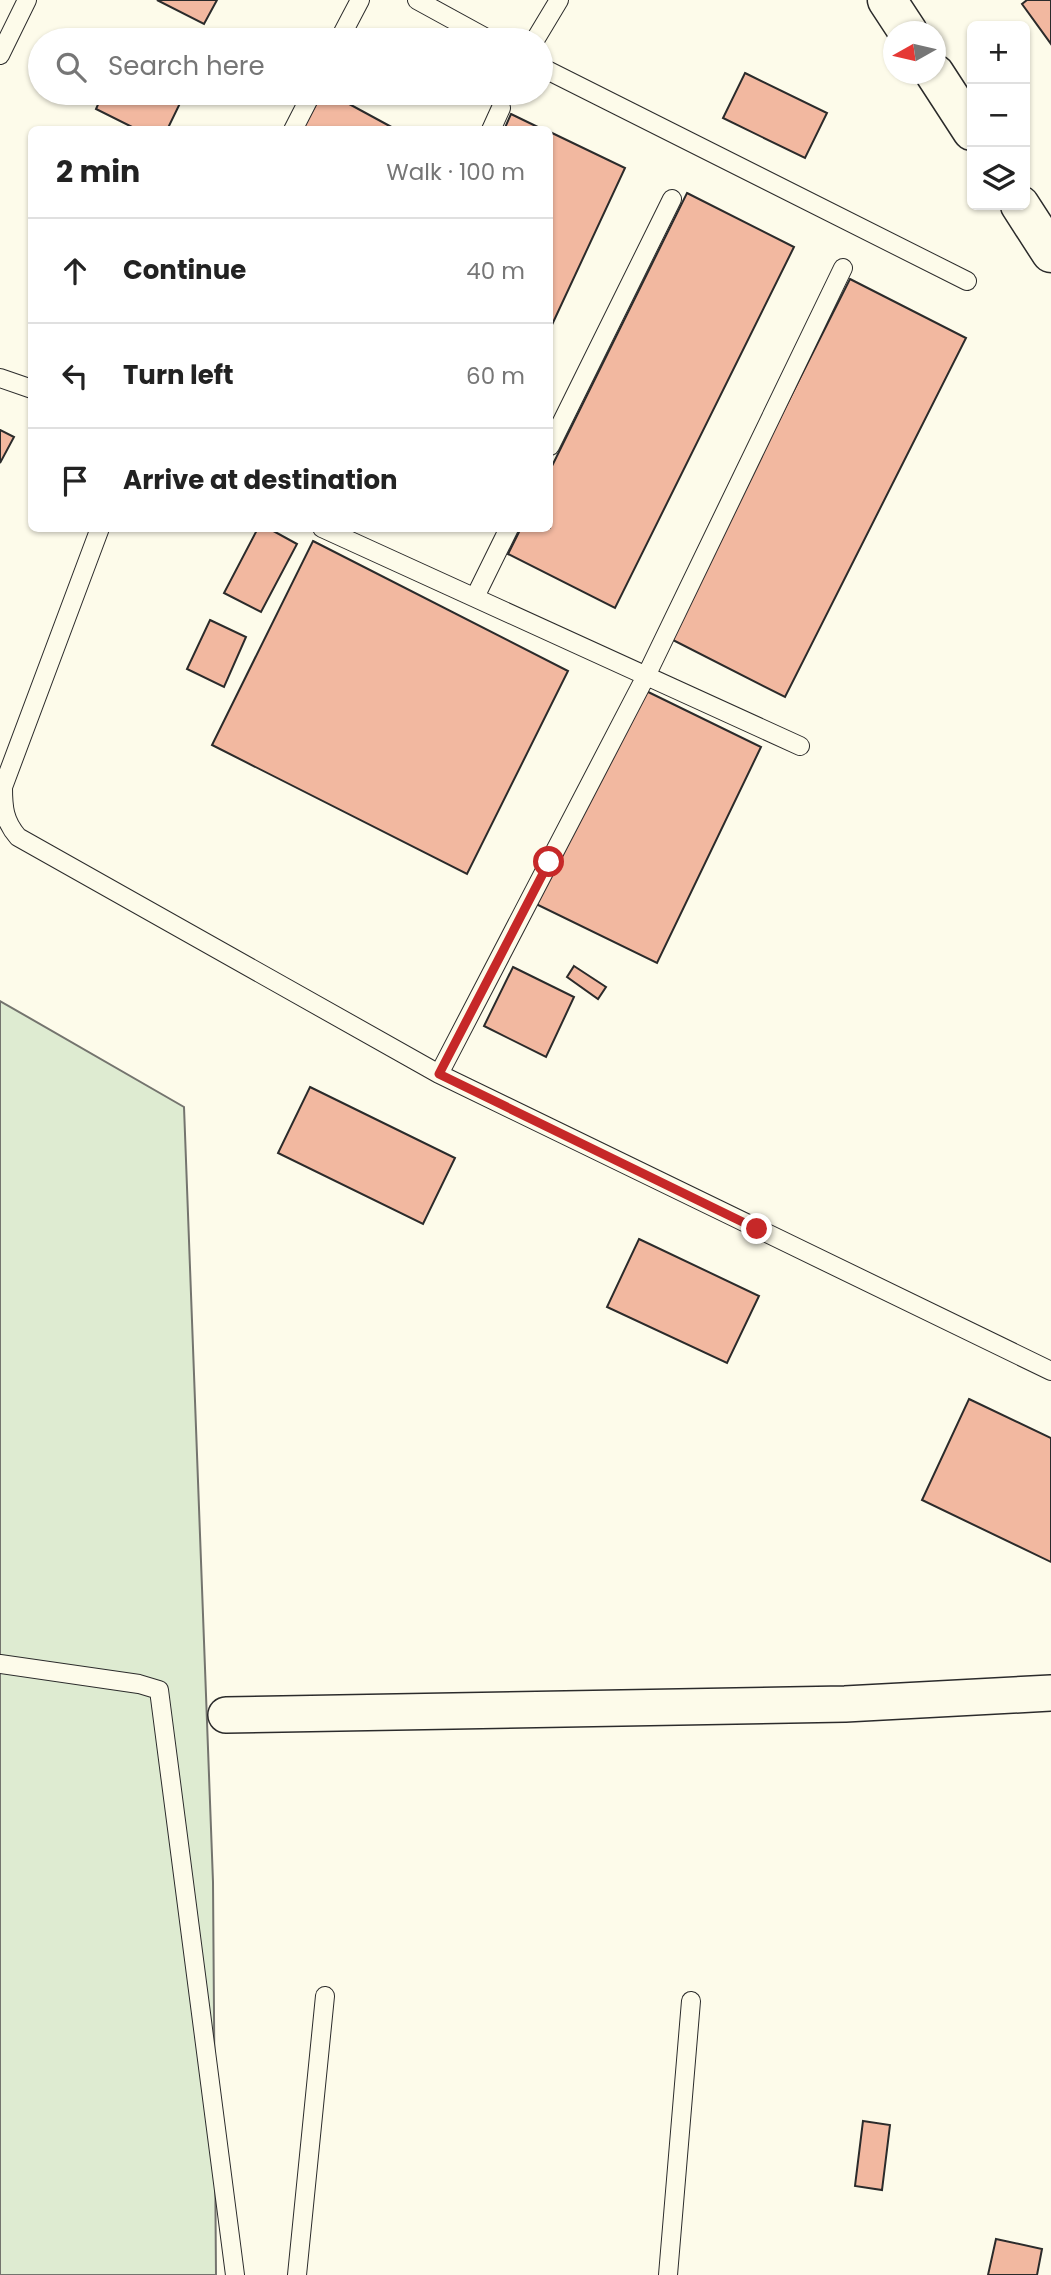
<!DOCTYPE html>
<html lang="en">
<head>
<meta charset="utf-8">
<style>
	body { margin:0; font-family:Poppins,sans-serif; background:#f6f6f6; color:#222 }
	.controls { position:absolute; right:21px; top:21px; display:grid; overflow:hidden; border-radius:10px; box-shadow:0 2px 5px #0004 }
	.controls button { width:63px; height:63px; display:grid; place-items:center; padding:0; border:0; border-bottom:2px solid #e0e0e0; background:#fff; color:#222; font:35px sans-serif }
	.compass { position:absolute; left:883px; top:21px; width:63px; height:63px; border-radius:50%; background:#fff; box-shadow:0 2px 5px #0004; rotate:262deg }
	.stop { position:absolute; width:21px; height:21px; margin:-16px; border:5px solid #c62828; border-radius:50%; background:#fff }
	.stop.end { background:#c62828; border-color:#fff; box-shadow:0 2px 7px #0008 }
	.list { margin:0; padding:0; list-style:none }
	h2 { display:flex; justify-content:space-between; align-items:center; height:91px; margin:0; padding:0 28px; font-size:30px }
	h2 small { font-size:23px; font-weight:400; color:#767676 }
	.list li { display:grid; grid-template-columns:46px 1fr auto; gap:21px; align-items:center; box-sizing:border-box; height:105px; padding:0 28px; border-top:2px solid #e0e0e0 }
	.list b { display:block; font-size:26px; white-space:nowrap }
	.list em { font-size:23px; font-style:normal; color:#767676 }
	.icon { flex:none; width:38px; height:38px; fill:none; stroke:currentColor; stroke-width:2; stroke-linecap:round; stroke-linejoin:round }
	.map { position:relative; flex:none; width:1051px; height:2275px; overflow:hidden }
	.search { position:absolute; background:#fff; box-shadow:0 2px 5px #0004; left:28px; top:28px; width:525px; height:77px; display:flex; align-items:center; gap:18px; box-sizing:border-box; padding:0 24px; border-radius:38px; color:#767676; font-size:26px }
	.panel { position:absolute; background:#fff; box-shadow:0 2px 5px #0004; left:28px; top:126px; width:525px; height:406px; border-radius:10px }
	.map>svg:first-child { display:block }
	.green { fill:#deebd1; stroke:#74746e; stroke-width:2 }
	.building { fill:#f2b8a0; stroke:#2b2b2b; stroke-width:2 }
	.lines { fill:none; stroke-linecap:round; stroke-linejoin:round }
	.service-casing { stroke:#2b2b2b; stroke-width:20 }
	.minor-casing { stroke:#2b2b2b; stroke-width:38 }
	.secondary-casing { stroke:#2b2b2b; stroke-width:41 }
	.service { stroke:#fdfbea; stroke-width:18 }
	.minor { stroke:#fdfbea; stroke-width:35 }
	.secondary { stroke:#fdfbea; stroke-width:38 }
	.route { stroke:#c62828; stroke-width:9 }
</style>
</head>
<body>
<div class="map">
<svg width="1051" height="2275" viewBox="0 0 1051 2275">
	<rect width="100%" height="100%" fill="#fdfbea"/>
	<!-- green -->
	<path class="green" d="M0,1001L184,1107L213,1882L216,2275H0Z"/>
	<!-- building -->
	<path class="building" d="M157,0H217L204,24Z
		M1027,0H1051V44L1022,4Z
		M745,73L827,113L805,158L723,118Z
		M103,93H185L167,130H138L96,109Z
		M322,93H329L397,130H302Z
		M511,114L544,130H504Z
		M550,132L625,168L550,329Z
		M687,193L794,247L615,608L508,554L521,528H550V470Z
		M850,279L966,338L785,697L669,638Z
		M0,430L14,437L0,463Z
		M258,528H268L297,544L261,612L224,593Z
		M313,541L568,671L467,874L212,745Z
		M210,620L246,637L224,687L187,669Z
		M640,688L761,747L657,963L536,904Z
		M574,966L606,987L598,999L567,977Z
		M513,967L574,997L546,1057L484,1026Z
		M310,1087L455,1158L423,1224L278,1153Z
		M639,1239L759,1296L727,1363L607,1307Z
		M969,1399L1051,1438V1562L922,1500Z
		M863,2121L890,2125L882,2190L855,2186Z
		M996,2239L1042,2249L1037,2275H988Z"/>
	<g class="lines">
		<defs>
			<path id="service" d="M417,0L490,40
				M339,40L360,0
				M535,40L559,0
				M0,55L27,0
				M541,67L967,281
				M293,130L312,93
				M491,130L501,108
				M0,378L32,389
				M550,446L672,199
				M100,528L3,787C3,807 4,821 18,837L439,1074L1051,1371
				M322,528L800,746
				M475,597L509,528
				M439,1074L647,674L843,268
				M0,1664L139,1684L159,1690L235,2275
				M297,2275L325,1996
				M668,2275L691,2001"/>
			<path id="minor" d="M226,1715L845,1704L1051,1693"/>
			<path id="secondary" d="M887,0L908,32
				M935,74L972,131
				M1020,205L1051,253"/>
		</defs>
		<!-- service casing -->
		<use href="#service" class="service-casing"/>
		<!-- minor casing -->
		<use href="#minor" class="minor-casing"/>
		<!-- secondary casing -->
		<use href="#secondary" class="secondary-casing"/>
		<!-- service -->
		<use href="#service" class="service"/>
		<!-- minor -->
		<use href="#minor" class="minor"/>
		<!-- secondary -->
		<use href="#secondary" class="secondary"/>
	</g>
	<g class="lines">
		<!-- route -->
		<path class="route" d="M549,862L439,1074L757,1229"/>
	</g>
</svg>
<div class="controls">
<button>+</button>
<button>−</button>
<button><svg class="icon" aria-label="layers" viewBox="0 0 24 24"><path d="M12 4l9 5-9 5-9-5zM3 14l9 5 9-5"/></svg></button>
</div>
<svg class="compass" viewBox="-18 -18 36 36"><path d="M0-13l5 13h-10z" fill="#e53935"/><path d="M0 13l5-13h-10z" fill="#767676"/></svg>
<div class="stop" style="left:549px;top:862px"></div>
<div class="stop end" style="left:757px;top:1229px"></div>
<div class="search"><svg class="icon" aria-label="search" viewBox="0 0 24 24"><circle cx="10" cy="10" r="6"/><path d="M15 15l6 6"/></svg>Search here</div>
<section class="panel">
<h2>2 min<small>Walk · 100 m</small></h2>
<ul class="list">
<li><svg class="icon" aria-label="ahead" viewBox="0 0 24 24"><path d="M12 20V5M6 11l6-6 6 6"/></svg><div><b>Continue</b></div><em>40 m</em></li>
<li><svg class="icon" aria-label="left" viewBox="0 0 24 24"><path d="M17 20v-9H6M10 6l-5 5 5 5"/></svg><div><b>Turn left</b></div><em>60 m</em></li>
<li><svg class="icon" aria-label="arrive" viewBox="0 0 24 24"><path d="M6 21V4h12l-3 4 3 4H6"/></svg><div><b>Arrive at destination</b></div></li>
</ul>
</section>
</div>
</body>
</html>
